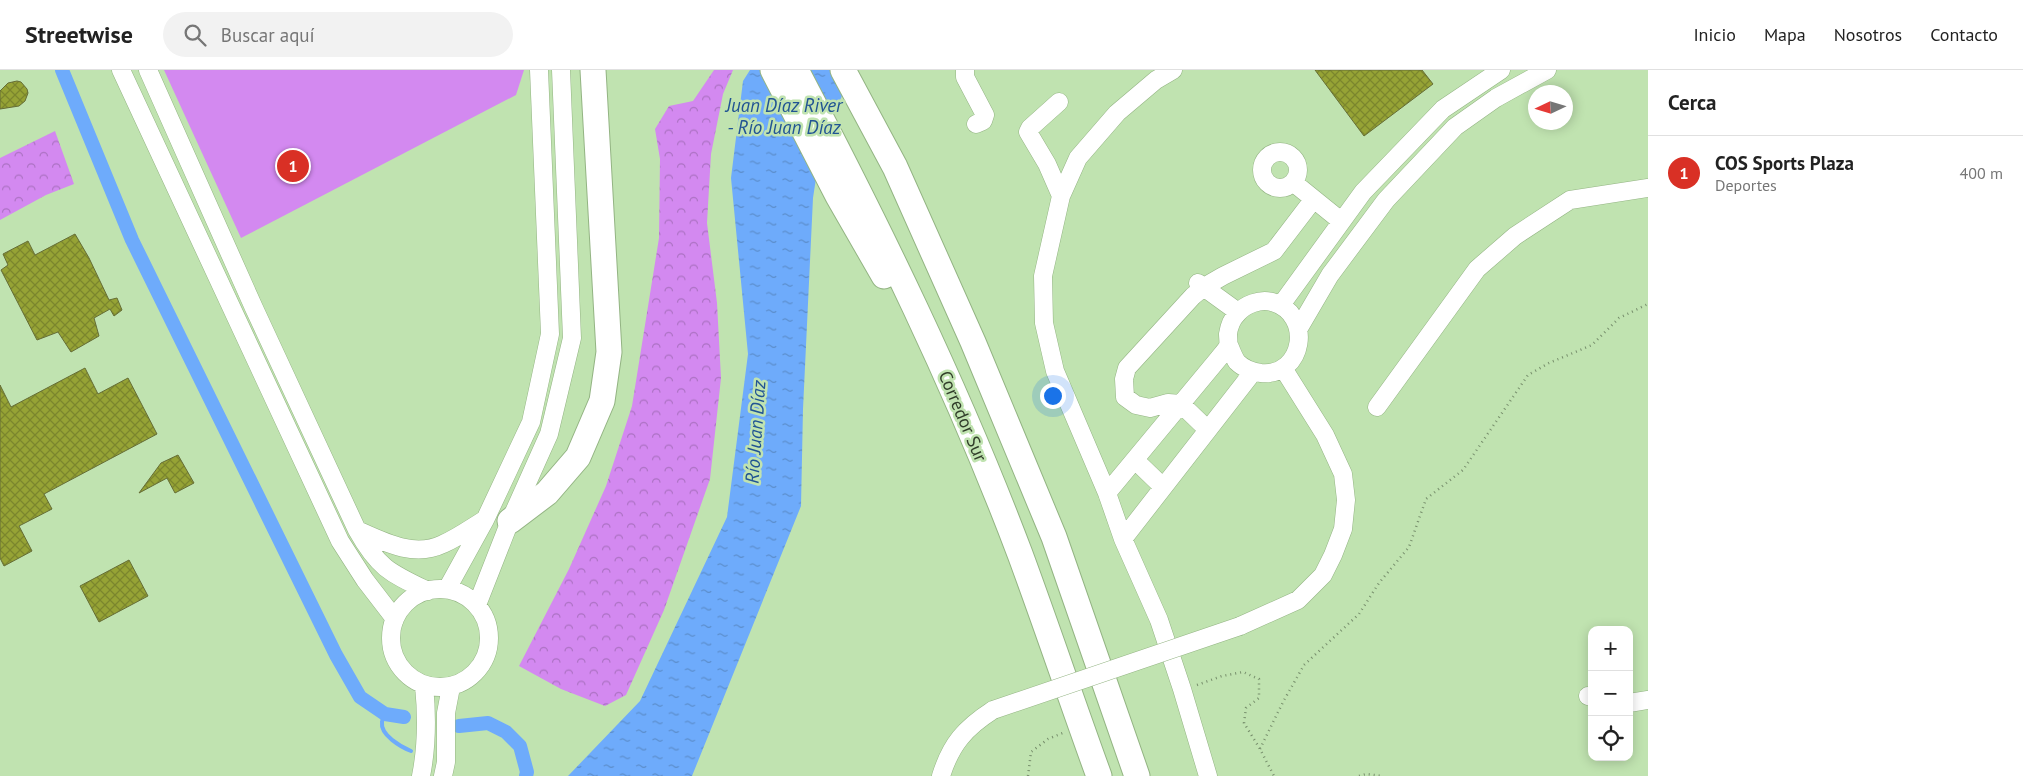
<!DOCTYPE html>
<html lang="es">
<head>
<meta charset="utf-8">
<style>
	body { margin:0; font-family:"PT Sans",sans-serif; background:#f2f2f2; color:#222 }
	.controls { position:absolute; right:15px; bottom:15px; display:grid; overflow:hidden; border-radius:10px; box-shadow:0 2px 12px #0003 }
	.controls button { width:45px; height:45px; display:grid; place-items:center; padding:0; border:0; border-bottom:1px solid #e0e0e0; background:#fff; color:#222; font:25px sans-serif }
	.compass { position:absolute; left:1528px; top:15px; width:45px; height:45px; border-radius:50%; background:#fff; box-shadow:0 2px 12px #0003; rotate:266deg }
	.you { position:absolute; left:1052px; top:325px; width:18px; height:18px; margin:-12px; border:4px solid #fff; border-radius:50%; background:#1a73e8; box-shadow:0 0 0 8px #1a73e833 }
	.badge { display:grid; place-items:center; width:32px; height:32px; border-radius:50%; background:#d93025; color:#fff; font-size:16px; font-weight:700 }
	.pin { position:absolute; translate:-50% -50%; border:2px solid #fff; box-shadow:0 1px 5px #0006 }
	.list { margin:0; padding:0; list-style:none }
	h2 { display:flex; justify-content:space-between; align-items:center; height:65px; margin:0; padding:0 20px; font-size:21px }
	h2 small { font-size:16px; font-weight:400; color:#767676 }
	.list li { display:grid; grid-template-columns:32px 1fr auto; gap:15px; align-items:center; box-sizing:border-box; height:75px; padding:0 20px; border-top:1px solid #e0e0e0 }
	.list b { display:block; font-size:19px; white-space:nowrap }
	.list p { margin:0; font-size:16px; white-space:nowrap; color:#767676 }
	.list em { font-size:16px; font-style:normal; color:#767676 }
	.icon { flex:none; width:28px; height:28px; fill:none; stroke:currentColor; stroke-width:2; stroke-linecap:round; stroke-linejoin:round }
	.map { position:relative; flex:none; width:1648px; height:706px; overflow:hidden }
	header { display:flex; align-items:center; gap:30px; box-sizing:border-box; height:70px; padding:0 25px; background:#fff; border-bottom:1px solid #e0e0e0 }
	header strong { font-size:24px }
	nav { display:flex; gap:28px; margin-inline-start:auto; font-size:18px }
	.search { width:350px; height:45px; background:#f2f2f2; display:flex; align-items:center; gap:12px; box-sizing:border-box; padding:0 18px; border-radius:28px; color:#767676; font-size:19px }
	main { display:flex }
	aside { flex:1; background:#fff }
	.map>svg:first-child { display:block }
	.forest { fill:url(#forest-crowns) }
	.pitch { fill:#d389f0 }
	.water { fill:url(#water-ripples) }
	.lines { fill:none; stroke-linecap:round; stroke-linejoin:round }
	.stream { stroke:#6eabfb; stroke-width:4 }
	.canal { stroke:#6eabfb; stroke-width:14 }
	.building { fill:url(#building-cross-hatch); stroke:#656d36 }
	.minor-casing { stroke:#93b483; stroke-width:19 }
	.highway-casing { stroke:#93b483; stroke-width:27 }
	.path { stroke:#778f6c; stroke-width:2.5; stroke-dasharray:1 4; stroke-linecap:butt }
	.minor { stroke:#fff; stroke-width:18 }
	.highway { stroke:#fff; stroke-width:25 }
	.minor-bridge-casing { stroke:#93b483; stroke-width:19; stroke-linecap:butt }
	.minor-bridge { stroke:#fff; stroke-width:18 }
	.labels { text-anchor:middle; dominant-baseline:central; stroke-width:5; stroke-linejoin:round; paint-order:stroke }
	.street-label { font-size:18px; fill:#313e2a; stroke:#c0e3b0 }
	.water-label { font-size:19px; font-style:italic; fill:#215493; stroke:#c0e3b0 }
</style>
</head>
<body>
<header>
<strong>Streetwise</strong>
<div class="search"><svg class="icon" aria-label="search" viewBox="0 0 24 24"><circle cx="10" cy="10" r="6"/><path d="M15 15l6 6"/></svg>Buscar aquí</div>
<nav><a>Inicio</a><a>Mapa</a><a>Nosotros</a><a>Contacto</a></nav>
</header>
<main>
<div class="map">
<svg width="1648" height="706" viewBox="0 0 1648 706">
	<defs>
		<pattern id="forest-crowns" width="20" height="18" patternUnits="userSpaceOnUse" patternTransform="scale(1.25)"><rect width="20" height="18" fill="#d389f0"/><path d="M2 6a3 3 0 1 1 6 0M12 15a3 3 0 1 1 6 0" fill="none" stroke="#ac71c3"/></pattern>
		<pattern id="water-ripples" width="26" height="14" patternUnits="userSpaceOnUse" patternTransform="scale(1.25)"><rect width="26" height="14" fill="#6eabfb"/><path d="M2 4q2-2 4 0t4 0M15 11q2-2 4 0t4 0" fill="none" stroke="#5b8dcb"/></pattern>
		<pattern id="building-cross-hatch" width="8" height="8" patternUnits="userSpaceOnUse" patternTransform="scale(1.25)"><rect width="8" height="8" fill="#96a335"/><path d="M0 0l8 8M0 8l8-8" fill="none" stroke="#7b862d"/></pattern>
	</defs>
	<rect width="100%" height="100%" fill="#c0e3b0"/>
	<!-- forest -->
	<path class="forest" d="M714,0H733L723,24L711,84L707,153L717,233L721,308L710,409L664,540L626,625L605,636L561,619L519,596L569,499L606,416L632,336L659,168L660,89L655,59L669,36L693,31Z
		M55,61L74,114L46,125L0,150V88Z"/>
	<!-- pitch -->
	<path class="pitch" d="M164,0H524L516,25L241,168Z"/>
	<!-- water -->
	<path class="water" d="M750,0H854L822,69L813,128L803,339L801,436L692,706H568L640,631L727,447L748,284L731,108L743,11Z"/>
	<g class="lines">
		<!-- stream -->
		<path class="stream" d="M385,644C384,647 382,649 382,652C380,665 401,677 411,681"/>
		<!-- canal -->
		<path class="canal" d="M62,0L132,170L336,585L360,627L385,644L404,647
			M459,656L488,653L506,662L520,676L527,702L526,706"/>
	</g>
	<!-- building -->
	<path class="building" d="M1315,0H1422L1433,14L1364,66Z
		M17,11L21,12L27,19L28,23L25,31L19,36L0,39V21L8,13Z
		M75,164L89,188L109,230L117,228L122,240L114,246L110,239L94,248L99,266L71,282L58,262L37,270L1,200L8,195L3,184L28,171L35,185Z
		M85,298L98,324L128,308L157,364L44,424L52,439L19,456L32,481L4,496L0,488V315L11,337Z
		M178,385L194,413L175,423L167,408L139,423L161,393Z
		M129,490L148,526L99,552L80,516Z"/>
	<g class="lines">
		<defs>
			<path id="minor" d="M121,0L340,471L365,510L395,549
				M148,0L254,238L357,460C378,498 390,503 428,521
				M965,0V7L985,45L983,51L976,54
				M1173,0L1156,10L1117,43L1078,88L1061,126L1043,206L1044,253L1055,301L1107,423L1123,469L1159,550L1182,619L1208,706
				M1059,32L1030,58L1028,62L1047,94L1061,126
				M1262 100a18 18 0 1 1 36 0a18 18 0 1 1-36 0Z
				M1294,113L1341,151
				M1198,213L1238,242
				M1281,235L1363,122L1443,39L1501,0
				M1299,258L1330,205L1386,130L1455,57L1496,28L1547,0
				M1377,337L1477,199L1515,166L1570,130L1648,118
				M1208,360L1181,334L1168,333L1150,338L1136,335L1125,327L1124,309L1127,298L1193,226L1204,217L1223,206L1274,181L1313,130
				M1135,390L1163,417
				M1107,423L1219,288C1222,284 1226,280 1228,276C1229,272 1228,268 1228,264C1229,257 1232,249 1237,244C1245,234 1260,229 1272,232C1314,244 1304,307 1261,303C1253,302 1243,298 1237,292C1234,288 1231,280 1229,275
				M357,460C384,472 414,488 443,474C457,468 471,458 484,450
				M1123,469L1253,302
				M447,519L485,450L531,352L550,264L539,0
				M391 568a49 49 0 1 1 98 0a49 49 0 1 1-98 0Z
				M477,535L510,451L549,364L572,268L561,0
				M1240,556L1298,530L1323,505L1333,485L1343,459L1346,430L1343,404L1325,365L1283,298
				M1588,626L1592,627
				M1629,633L1648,630
				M421,706C427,676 427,645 424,615
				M443,706L446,692V643L451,617
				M941,706C951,674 965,658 993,640"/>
			<path id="highway" d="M773,0L838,126L884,206
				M796,0C879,158 957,317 1020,484C1047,557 1072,632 1099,706
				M843,0L895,97L973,272L1054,467L1137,706
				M510,451L547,423L578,387L602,331L609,282L593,0"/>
		</defs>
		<!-- minor casing -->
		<use href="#minor" class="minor-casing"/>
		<!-- highway casing -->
		<use href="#highway" class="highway-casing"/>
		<!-- path -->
		<path class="path" d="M1197,615L1222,606L1243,602L1259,609V628L1246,638L1244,653L1260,679L1274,706
			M1260,679L1283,632L1304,595L1359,544L1379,513L1409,477L1426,429L1463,400L1528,305L1549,293L1592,275L1619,248L1648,234
			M1028,706L1031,682L1048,669L1065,662
			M1359,706L1366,704L1382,706"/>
		<!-- minor -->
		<use href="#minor" class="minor"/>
		<!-- highway -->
		<use href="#highway" class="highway"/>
		<defs>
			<path id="minor-bridge" d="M993,640L1240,556"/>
		</defs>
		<!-- minor-bridge casing -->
		<use href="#minor-bridge" class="minor-bridge-casing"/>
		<!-- minor-bridge -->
		<use href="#minor-bridge" class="minor-bridge"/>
	</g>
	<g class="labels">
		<!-- street labels -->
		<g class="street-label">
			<text transform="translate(963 346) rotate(67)">Corredor Sur</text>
		</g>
		<!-- water labels -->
		<g class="water-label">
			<text x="784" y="35">Juan Díaz River<tspan x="784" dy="22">- Río Juan Díaz</tspan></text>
			<text transform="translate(755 362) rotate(-86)">Río Juan Díaz</text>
		</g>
	</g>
</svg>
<div class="controls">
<button>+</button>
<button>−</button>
<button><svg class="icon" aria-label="locate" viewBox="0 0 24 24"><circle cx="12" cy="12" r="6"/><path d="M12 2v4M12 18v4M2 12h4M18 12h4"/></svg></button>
</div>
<svg class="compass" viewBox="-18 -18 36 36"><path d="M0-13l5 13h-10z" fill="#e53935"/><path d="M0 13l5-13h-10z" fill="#767676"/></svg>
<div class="you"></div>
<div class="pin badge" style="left:293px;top:96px">1</div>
</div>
<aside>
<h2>Cerca<small></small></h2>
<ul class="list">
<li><span class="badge">1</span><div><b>COS Sports Plaza</b><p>Deportes</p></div><em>400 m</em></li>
</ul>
</aside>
</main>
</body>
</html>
